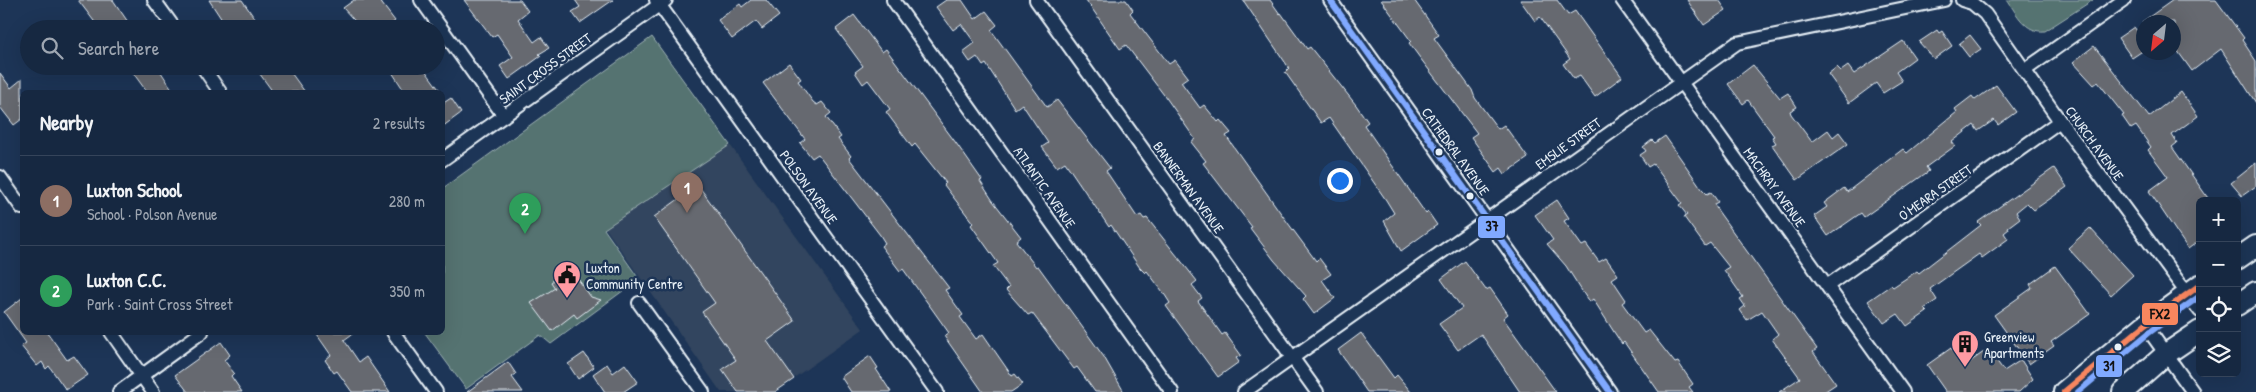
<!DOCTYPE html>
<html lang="en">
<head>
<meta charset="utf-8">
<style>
	body { margin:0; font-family:"Patrick Hand",sans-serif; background:#23344c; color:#f1f3f6 }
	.controls { position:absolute; right:15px; bottom:15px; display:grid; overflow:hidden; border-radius:8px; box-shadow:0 5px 20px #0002 }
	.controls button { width:45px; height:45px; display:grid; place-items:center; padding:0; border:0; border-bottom:1px solid #35445a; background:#162841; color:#f1f3f6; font:25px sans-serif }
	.compass { position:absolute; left:2136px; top:15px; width:45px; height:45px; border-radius:50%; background:#162841; box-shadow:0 5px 20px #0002; rotate:208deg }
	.you { position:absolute; left:1339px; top:180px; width:18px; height:18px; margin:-12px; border:4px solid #fff; border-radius:50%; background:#1a73e8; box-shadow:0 0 0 8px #1a73e833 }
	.badge { display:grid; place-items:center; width:32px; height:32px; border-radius:50%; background:#ff9aa2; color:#fff; font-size:16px; font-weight:700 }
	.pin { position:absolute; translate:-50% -41px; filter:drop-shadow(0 1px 2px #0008) }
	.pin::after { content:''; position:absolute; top:26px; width:18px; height:15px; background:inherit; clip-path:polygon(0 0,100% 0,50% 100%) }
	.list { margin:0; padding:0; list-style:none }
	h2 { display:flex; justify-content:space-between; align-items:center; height:65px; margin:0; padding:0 20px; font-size:21px }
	h2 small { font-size:16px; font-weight:400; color:#9ea6b1 }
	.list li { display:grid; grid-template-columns:32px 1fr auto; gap:15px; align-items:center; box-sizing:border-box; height:90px; padding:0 20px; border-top:1px solid #35445a }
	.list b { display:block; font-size:19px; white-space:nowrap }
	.list p { margin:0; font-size:16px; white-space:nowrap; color:#9ea6b1 }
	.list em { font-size:16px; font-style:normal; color:#9ea6b1 }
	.icon { flex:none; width:28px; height:28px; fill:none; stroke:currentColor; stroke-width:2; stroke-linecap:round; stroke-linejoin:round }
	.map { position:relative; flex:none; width:2256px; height:392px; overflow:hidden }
	.search { position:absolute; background:#162841; box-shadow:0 5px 20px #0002; left:20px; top:20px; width:425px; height:55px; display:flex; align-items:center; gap:12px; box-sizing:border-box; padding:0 18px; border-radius:28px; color:#9ea6b1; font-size:19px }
	.panel { position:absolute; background:#162841; box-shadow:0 5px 20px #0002; left:20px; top:90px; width:425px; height:245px; border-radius:8px }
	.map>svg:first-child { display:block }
	.built { fill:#33455e }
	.green { fill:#557371; stroke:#9eb2b4 }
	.building { fill:#666970; stroke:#e8f1f8 }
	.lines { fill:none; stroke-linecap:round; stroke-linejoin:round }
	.street-casing { stroke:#e8f1f8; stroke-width:16 }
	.primary-casing { stroke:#e8f1f8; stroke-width:24 }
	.street { stroke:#1d3557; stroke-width:12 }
	.primary { stroke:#1d3557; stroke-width:20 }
	.bus-1-casing { stroke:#1d3557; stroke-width:10 }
	.bus-2-casing { stroke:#1d3557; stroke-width:10 }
	.bus-3-casing { stroke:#1d3557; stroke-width:10 }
	.bus-1 { stroke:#80a9ff; stroke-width:6 }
	.bus-2 { stroke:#f8865e; stroke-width:6 }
	.bus-3 { stroke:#80a9ff; stroke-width:6 }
	.bus-dot { fill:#e8f1f8; stroke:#1d3557; stroke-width:2 }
	.labels { text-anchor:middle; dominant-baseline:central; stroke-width:5; stroke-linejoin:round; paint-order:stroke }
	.street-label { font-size:14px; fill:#e8f1f8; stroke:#1d3557 }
	.poi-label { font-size:14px; fill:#e8f1f8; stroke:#1d3557; text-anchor:start }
	.line-badge { stroke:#1d3557; stroke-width:2 }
	.pale-badge-label { font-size:14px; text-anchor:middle; font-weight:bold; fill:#111 }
</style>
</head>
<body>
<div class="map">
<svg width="2256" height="392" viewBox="0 0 2256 392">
	<rect width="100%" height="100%" fill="#1d3557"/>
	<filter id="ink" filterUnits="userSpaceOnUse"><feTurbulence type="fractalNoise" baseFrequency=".02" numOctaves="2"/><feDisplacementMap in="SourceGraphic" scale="10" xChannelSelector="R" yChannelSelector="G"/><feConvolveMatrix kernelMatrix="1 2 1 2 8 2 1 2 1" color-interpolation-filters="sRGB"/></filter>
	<g filter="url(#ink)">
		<!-- built -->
		<path class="built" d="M652,37L863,329L774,392H721L532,124Z"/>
		<!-- green -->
		<path class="green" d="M2007,0H2093L2045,31C2025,33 2017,14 2007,0Z
			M652,37L730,145L604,229L639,279L551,344L540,335L466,389L425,333L442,332L443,188Z"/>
		<!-- building -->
		<path class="building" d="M78,0H113L128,22L118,29H100Z
			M209,0H242L262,29H228Z
			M354,0H379L395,21L385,29H362L343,8Z
			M464,0H520L528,11L518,19L534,42L541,37L549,48L539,54L541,56L509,79L500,66L513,57L497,34L492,37Z
			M575,0H613L580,23L572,12L580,7Z
			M751,0H766L779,16L762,29L756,21L732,39L718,20L740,4L742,7Z
			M946,0H962L975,19L986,11L997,25L991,30L1047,107L1057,100L1110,168L1106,171L1137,217L1141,215L1144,219L1147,218L1197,281L1192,285L1202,298L1198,301L1222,335L1225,333L1241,355L1236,358L1239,362L1218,377L1166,306L1170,303L1163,292L1147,271L1145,273L1140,268L1111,225L1109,227L1065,162L1057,167L1042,147L1048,143L1022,104L1015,109L986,64L983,66L977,57L970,62L963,52L975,43L961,24L953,30L936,7Z
			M1086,0H1126L1133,10L1130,13L1169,64L1175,60L1188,77L1181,82L1200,108L1204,105L1218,122L1220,120L1231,133L1226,136L1285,219L1316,261L1319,258L1331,274L1322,280L1335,298L1314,314L1303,299L1306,296L1274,260L1250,228L1252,227L1203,163L1206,161L1191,142L1195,139L1167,99L1126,45L1120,49Z
			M1243,0H1270L1280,14L1281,13L1307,49L1310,47L1356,105L1368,122L1364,125L1426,214L1428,212L1437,225L1401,251L1384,221L1394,213L1386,200L1329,118L1321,123L1285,72L1289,68Z
			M1381,0H1414L1439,35L1434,38L1472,90L1475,98L1498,129L1504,125L1528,158L1505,174L1501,168L1496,172L1471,137L1477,133L1420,58L1409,43L1411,41Z
			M1520,0H1557L1568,15L1575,11L1622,77L1595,97L1580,76L1574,79L1563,64L1570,59L1540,17L1535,21Z
			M1687,0H1719L1726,10L1704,25Z
			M2173,0H2216L2244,38L2242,40L2256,61V103L2221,49L2192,71L2174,46V22H2142Z
			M854,15L882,52L886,49L956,143L982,180L980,181L993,201L1021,237L1016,241L1036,267L1038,266L1104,357L1124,392H1095L1077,367L1074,369L1032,313L1028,315L1006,290L1009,287L993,266L998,263L971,225L973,223L944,185L946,183L915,144L912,147L886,112L890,109L868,80L863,84L855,72L863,66L836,29Z
			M2134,27L2144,40V50L2132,58L2118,38Z
			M1937,30L1939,33L1942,31L1952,46L1934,59L1919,42Z
			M1970,35L1981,49L1969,57L1959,44Z
			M1903,41L1915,58L1896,72L1902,81L1883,93L1876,83L1849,103L1828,74L1837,67L1841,71L1848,66L1854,74Z
			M2094,46L2149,117L2181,92L2198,116L2172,135L2177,143L2172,147L2210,201H2200V240L2188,249L2149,191L2168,177L2148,150L2151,147L2136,126L2131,129L2122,116L2124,115L2098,82L2094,85L2073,62Z
			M789,63L801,79L798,81L813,102L817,105L822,102L831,113L826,117L841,137L838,139L851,156L849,158L949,288L945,290L963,315L960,317L976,339L983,334L1012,376L1015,374L1023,384L1011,392H983L944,336L949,333L932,309L903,269L900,271L881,246L885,243L880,235L818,154L812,158L800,143L805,139L763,83Z
			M1753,65L1780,98L1788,93L1797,107L1790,111L1791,114L1812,142L1828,130L1833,137L1839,132L1848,144L1797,180L1772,145L1776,143L1772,137L1774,136L1748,100L1743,104L1728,84Z
			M128,66H157L174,92H147Z
			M254,66H286L305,92H273Z
			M388,66H422L441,92H405Z
			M0,73L11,88L22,79V119L14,125L0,107Z
			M1996,85L2016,112L1998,125L1994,120L1978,131L1974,125L1952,142L1955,146L1926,167L1929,171L1864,217L1861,213L1828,236L1814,216L1827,207L1824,203L1844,188L1847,192L1903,149L1907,153L1957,112L1955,109L1972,96L1975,100Z
			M451,98L461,113L442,127V104Z
			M1665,136L1702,189L1707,194L1711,192L1718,202L1714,204L1718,211L1817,349L1813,352L1836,384L1824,392H1779L1800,378L1772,339L1778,334L1762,311L1747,320L1740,310L1745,306L1740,299L1743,297L1724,270L1729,267L1710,243L1705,246L1684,217L1687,215L1679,205L1682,203L1653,164L1648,167L1640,155L1646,151L1643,147L1652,140L1655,143Z
			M2256,163V186L2242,196L2231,183Z
			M2054,168L2067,187L2034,210L2027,203L2016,212L2020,218L2008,227L2009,229L2004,233L2008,239L1982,258L1979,254L1930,289L1937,300L1924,309L1927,312L1907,326L1898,314L1884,323L1868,301L1891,285L1893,287L1917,271L1919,273L1981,225L1978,222Z
			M698,185L795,321L767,341L794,379L775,392H738L722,369L736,360L702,312L715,303L654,217Z
			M1557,200L1569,218L1564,221L1582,246L1586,244L1599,262L1606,258L1618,275L1612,279L1626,300L1622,303L1644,333L1649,330L1675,363L1678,362L1693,384L1689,387L1693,392H1659L1624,342L1622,344L1614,332L1593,299L1589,302L1566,266L1547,244L1553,240L1535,215Z
			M2090,228L2133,275L2111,295L2068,248Z
			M1465,261L1486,290L1490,288L1508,314L1503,318L1556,392H1520L1481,334L1458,350L1439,324L1462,308L1441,279Z
			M2055,266L2090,314L2051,342L2054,346L2029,364L1994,315L2032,288L2030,284Z
			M570,268L591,297L601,300L577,318L574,314L552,331L531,303L555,288L551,282Z
			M22,298V332H47L67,360L74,356L88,375L66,390L49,366L46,369L42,362L37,366L21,346L26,343L4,312Z
			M315,332H355L344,340L359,362L366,357L390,392H352L337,371L334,373L325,360L331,355Z
			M1361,333L1394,378L1397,375L1411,392H1367L1338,350Z
			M221,342L230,355L224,360L234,373L231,376L242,392H188L175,375Z
			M1951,348L1964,366L1988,349L2004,371L2021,360L2033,379L2019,392H1946L1927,365Z
			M584,353L594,367L578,379L568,364Z
			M870,356L878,368L876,369L891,392H851L841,377Z
			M508,362L516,374L512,377L523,392H467Z
			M607,364L613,373L625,364L638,382L623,392H605L593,374Z"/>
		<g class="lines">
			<defs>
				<path id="street" d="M154,0L175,29
					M421,0L504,116
					M656,0L937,392
					M893,0L1172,392
					M1036,0L1317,392
					M1330,0L1610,392
					M1622,0L1903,392
					M1962,0L1972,3L1985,14L2060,121L2200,311
					M202,66L220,92
					M2025,70L2124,0
					M442,160L666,0
					M0,177L22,208
					M1827,286L2060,121
					M639,303L703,392
					M2145,325L2193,392
					M111,332L153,392
					M393,332L436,392
					M119,392L202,332
					M1244,392L1737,43L1944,0"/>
				<path id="primary" d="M2237,259L2256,246
					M2237,305L2256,292
					M2064,392L2145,325L2200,285
					M2123,392L2166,354L2200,331"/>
			</defs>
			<!-- street casing -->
			<use href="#street" class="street-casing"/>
			<!-- primary casing -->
			<use href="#primary" class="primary-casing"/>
			<!-- street -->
			<use href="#street" class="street"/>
			<!-- primary -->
			<use href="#primary" class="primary"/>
			<defs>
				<path id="bus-1" d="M1330,0L1610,392"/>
				<path id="bus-2" d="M2064,392L2145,325L2200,285"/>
				<path id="bus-3" d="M2078,392L2150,332L2200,296"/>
			</defs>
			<!-- bus-1 casing -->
			<use href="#bus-1" class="bus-1-casing"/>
			<!-- bus-2 casing -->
			<use href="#bus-2" class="bus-2-casing"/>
			<!-- bus-3 casing -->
			<use href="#bus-3" class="bus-3-casing"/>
			<!-- bus-1 -->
			<use href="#bus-1" class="bus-1"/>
			<!-- bus-2 -->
			<use href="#bus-2" class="bus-2"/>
			<!-- bus-3 -->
			<use href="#bus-3" class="bus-3"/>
		</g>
	</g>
	<!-- icons -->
	<defs>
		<symbol id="civic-pin" viewBox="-11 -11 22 30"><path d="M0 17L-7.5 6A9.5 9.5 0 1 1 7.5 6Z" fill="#ff9aa2" stroke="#1d3557"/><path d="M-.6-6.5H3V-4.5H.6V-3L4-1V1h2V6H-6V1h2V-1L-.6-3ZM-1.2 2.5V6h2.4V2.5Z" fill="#111"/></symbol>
		<symbol id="building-pin" viewBox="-11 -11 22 30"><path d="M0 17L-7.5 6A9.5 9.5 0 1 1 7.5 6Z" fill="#ff9aa2" stroke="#1d3557"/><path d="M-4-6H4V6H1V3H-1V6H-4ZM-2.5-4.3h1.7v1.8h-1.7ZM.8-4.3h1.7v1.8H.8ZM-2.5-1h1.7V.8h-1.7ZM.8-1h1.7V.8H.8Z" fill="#111"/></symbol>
	</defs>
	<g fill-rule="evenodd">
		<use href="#civic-pin" x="551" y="259" width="32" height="43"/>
		<use href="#building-pin" x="1949" y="328" width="32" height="43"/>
	</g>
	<!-- markers -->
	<g class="bus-dot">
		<circle cx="1439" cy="152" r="4.5"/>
		<circle cx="1470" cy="196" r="4.5"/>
		<circle cx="2118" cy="347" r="4.5"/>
	</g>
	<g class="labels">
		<!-- street labels -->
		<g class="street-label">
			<text transform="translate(545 68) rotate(-36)">SAINT CROSS STREET</text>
			<text transform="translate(1568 143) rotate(-36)">EMSLIE STREET</text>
			<text transform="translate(2095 143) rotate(54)">CHURCH AVENUE</text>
			<text transform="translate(1456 151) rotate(54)">CATHEDRAL AVENUE</text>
			<text transform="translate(809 187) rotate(54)">POLSON AVENUE</text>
			<text transform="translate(1045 187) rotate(55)">ATLANTIC AVENUE</text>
			<text transform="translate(1189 187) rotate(54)">BANNERMAN AVENUE</text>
			<text transform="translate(1775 187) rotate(54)">MACHRAY AVENUE</text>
			<text transform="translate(1935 192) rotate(-35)">O'MEARA STREET</text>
		</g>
		<!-- poi labels -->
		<g class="poi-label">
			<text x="586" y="267">Luxton<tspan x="586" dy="16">Community Centre</tspan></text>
			<text x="1984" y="336">Greenview<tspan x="1984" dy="16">Apartments</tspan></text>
		</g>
	</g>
	<g class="line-badge">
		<rect x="1477" y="215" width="29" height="24" rx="5" fill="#80a9ff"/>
		<rect x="2141" y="302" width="38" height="24" rx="5" fill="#f8865e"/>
		<rect x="2095" y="354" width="28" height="24" rx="5" fill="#80a9ff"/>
	</g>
	<g class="pale-badge-label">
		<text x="1492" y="231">37</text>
		<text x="2160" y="319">FX2</text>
		<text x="2109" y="371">31</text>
	</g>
</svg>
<div class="controls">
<button>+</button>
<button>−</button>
<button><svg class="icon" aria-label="locate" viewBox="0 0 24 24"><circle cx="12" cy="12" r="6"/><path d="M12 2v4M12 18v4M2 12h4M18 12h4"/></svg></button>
<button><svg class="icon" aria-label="layers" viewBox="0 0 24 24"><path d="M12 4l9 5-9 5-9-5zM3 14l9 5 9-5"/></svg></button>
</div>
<svg class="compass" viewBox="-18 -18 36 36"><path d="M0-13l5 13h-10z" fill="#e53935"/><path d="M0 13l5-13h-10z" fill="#9ea6b1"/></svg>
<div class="you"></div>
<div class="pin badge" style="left:687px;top:213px;background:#8d6e63">1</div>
<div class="pin badge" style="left:525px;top:234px;background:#2e9e5b">2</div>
<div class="search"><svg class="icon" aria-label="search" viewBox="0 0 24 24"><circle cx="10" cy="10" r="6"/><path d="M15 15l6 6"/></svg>Search here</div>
<section class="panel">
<h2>Nearby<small>2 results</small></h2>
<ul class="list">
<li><span class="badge" style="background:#8d6e63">1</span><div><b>Luxton School</b><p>School · Polson Avenue</p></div><em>280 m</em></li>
<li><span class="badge" style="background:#2e9e5b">2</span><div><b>Luxton C.C.</b><p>Park · Saint Cross Street</p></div><em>350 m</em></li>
</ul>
</section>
</div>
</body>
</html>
